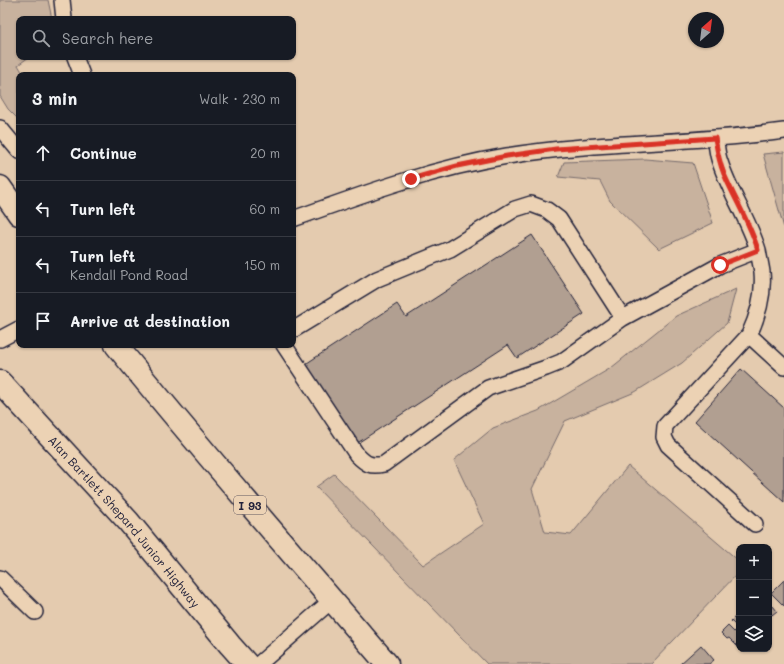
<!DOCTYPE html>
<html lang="en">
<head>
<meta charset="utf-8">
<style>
	body { margin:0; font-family:Mali,sans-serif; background:#20242c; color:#f1f3f6 }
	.controls { position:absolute; right:12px; bottom:12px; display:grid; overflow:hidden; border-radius:8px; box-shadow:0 1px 3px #0004 }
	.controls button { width:36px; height:36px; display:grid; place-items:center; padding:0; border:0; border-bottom:1px solid #363941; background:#171b24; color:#f1f3f6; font:20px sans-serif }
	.compass { position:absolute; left:688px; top:12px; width:36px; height:36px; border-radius:50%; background:#171b24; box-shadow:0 1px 3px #0004; rotate:28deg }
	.stop { position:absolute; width:12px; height:12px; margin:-9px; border:3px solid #d93025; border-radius:50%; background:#fff }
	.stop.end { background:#d93025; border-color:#fff; box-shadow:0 1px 4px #0008 }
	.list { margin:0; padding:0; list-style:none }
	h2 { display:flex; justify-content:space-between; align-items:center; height:52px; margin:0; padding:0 16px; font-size:17px }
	h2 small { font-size:13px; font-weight:400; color:#9ea1a6 }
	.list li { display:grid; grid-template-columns:26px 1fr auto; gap:12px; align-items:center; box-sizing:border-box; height:56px; padding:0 16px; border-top:1px solid #363941 }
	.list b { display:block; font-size:15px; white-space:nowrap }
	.list p { margin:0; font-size:13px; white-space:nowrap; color:#9ea1a6 }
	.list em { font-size:13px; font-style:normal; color:#9ea1a6 }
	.icon { flex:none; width:22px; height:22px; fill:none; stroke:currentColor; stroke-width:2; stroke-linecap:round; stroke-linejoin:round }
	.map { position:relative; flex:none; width:784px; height:664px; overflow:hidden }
	.search { position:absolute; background:#171b24; box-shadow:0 1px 3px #0004; left:16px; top:16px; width:280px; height:44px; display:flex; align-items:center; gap:10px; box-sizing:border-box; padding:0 14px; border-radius:8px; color:#9ea1a6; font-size:15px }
	.panel { position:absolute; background:#171b24; box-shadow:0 1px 3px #0004; left:16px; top:72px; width:280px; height:276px; border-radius:8px }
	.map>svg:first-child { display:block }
	.green { fill:#c8b29e; stroke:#756a6c }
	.building { fill:#b19f91; stroke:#22223b }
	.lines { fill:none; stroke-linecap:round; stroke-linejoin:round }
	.minor-casing { stroke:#22223b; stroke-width:18 }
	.highway-casing { stroke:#22223b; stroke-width:25 }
	.minor { stroke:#ecd2b4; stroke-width:15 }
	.highway { stroke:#ecd2b4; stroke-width:22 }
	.route { stroke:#d93025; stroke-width:5 }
	.labels { text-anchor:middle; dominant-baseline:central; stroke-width:3; stroke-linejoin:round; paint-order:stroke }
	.shield { fill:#ecd2b4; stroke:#5f575f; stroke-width:1 }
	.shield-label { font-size:11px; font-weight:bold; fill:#22223b }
	.street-label { font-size:12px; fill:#22223b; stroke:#ecd2b4 }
</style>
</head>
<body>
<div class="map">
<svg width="784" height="664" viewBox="0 0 784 664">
	<rect width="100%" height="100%" fill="#e4cbaf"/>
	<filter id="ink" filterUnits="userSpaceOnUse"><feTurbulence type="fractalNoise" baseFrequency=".025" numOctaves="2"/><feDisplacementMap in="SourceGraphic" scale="8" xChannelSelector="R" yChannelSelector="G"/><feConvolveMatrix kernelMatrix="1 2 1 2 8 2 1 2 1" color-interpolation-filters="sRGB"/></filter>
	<g filter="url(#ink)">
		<!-- green -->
		<path class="green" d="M0,0H48L52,19H19V57H29L18,65L24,75H19V120L8,109L0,96Z
			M784,152V228L763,154Z
			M645,159L693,163L713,223L659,249L610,201L600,181L558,177L564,162Z
			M736,289L727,323L682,363L635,392L565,421L532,489L545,532L571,535L628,466L739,561V572L651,664H487L316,487L334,474L423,565L484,524L454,460L493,428L538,411L611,368L676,316Z"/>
		<!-- building -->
		<path class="building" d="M532,235L584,314L517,358L508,345L356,444L304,365L397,304L406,317Z
			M741,369L784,408V502L695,421Z
			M784,580V606L771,593Z
			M773,606L777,611L772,615L769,611V609Z
			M737,615L739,616V621L735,625L731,621Z
			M728,626L734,632L739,627V648L729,638L727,639L721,633Z
			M701,645L714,660L709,664H680Z"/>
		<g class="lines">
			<defs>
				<path id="minor" d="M62,0L64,19
					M75,57L82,75
					M0,128L19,151
					M293,219C363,194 434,168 507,156C599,141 692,144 784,131
					M758,250C759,257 761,265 762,272C764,294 758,316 749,335L784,367
					M293,330L377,279L450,249L515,209L531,204L547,210L559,219L623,318
					M749,335L665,426L664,437L668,445L755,524
					M0,339L19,329
					M284,345L357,455C366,464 370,467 384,464L488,388L546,368L561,362L623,318L689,282L720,265L758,250C749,220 730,193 720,162C717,155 717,146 715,138
					M0,578L35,612
					M259,664L332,600"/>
				<g id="highway">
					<path d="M0,187L19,214"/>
					<path d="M116,345C204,454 296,558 387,664"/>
					<path id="s1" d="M0,382L128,521L230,645L247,664"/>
				</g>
			</defs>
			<!-- minor casing -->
			<use href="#minor" class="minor-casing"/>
			<!-- highway casing -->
			<use href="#highway" class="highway-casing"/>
			<!-- minor -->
			<use href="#minor" class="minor"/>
			<!-- highway -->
			<use href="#highway" class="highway"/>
		</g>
	</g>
	<g class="lines" filter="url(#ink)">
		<!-- route -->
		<path class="route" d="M411,179L457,166L507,156L556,149L715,138C717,150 719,162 724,174C735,200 750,223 758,250L720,265"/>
	</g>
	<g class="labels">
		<!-- shield labels -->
		<rect class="shield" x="234" y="496" width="32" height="18" rx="3"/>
		<g class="shield-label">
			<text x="250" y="505">I 93</text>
		</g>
		<!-- street labels -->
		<g class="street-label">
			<text stroke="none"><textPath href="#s1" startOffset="187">Alan Bartlett Shepard Junior Highway</textPath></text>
		</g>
	</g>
</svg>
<div class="controls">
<button>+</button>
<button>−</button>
<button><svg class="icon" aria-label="layers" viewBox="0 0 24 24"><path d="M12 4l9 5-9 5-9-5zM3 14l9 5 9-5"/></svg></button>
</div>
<svg class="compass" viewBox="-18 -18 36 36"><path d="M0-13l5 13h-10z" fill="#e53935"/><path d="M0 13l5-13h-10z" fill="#9ea1a6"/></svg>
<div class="stop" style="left:720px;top:265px"></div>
<div class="stop end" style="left:411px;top:179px"></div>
<div class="search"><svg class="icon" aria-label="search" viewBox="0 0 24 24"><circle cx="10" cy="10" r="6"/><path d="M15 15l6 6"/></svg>Search here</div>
<section class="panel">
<h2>3 min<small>Walk · 230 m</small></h2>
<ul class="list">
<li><svg class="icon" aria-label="ahead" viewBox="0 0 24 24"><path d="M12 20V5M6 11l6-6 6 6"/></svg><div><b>Continue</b></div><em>20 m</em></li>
<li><svg class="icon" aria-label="left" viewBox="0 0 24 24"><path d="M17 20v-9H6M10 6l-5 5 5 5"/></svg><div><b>Turn left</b></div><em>60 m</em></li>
<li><svg class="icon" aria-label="left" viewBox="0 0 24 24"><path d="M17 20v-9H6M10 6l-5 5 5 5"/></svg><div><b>Turn left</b><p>Kendall Pond Road</p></div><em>150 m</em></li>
<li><svg class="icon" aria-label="arrive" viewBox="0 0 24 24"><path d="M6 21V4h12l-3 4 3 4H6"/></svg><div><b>Arrive at destination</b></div></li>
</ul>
</section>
</div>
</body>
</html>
